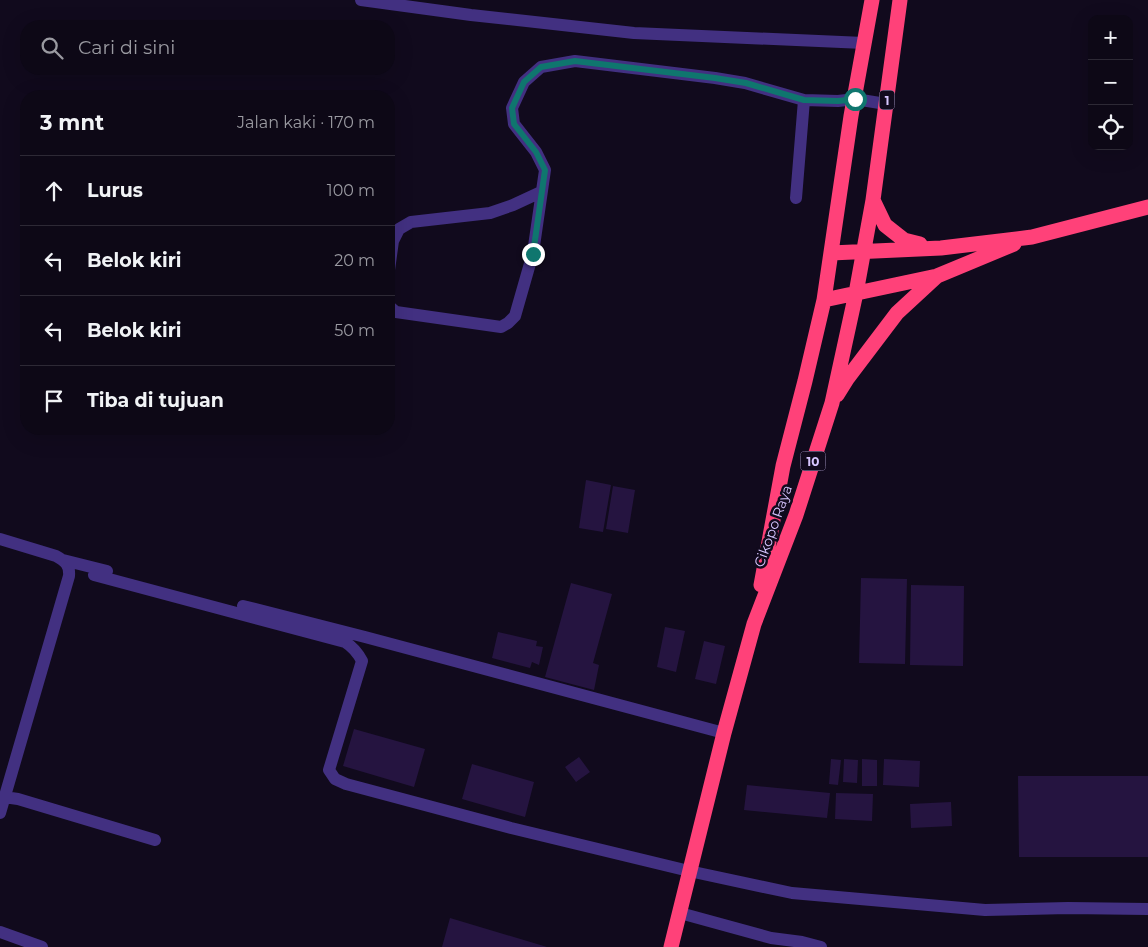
<!DOCTYPE html>
<html lang="id">
<head>
<meta charset="utf-8">
<style>
	body { margin:0; font-family:Montserrat,sans-serif; background:#16111f; color:#f1f3f6 }
	.controls { position:absolute; right:15px; top:15px; display:grid; overflow:hidden; border-radius:10px; box-shadow:0 5px 20px #0002 }
	.controls button { width:45px; height:45px; display:grid; place-items:center; padding:0; border:0; border-bottom:1px solid #2d2935; background:#0d0816; color:#f1f3f6; font:25px sans-serif }
	.stop { position:absolute; width:15px; height:15px; margin:-11px; border:4px solid #0f766e; border-radius:50%; background:#fff }
	.stop.end { background:#0f766e; border-color:#fff; box-shadow:0 1px 5px #0008 }
	.list { margin:0; padding:0; list-style:none }
	h2 { display:flex; justify-content:space-between; align-items:center; height:65px; margin:0; padding:0 20px; font-size:21px }
	h2 small { font-size:16px; font-weight:400; color:#9a9aa1 }
	.list li { display:grid; grid-template-columns:32px 1fr auto; gap:15px; align-items:center; box-sizing:border-box; height:70px; padding:0 20px; border-top:1px solid #2d2935 }
	.list b { display:block; font-size:19px; white-space:nowrap }
	.list em { font-size:16px; font-style:normal; color:#9a9aa1 }
	.icon { flex:none; width:28px; height:28px; fill:none; stroke:currentColor; stroke-width:2; stroke-linecap:round; stroke-linejoin:round }
	.map { position:relative; flex:none; width:1148px; height:947px; overflow:hidden }
	.search { position:absolute; background:#0d0816; box-shadow:0 5px 20px #0002; left:20px; top:20px; width:375px; height:55px; display:flex; align-items:center; gap:12px; box-sizing:border-box; padding:0 18px; border-radius:20px; color:#9a9aa1; font-size:19px }
	.panel { position:absolute; background:#0d0816; box-shadow:0 5px 20px #0002; left:20px; top:90px; width:375px; height:345px; border-radius:20px }
	.map>svg:first-child { display:block }
	.building { fill:#251440 }
	.lines { fill:none; stroke-linecap:round; stroke-linejoin:round }
	.lane { stroke:#423081; stroke-width:12 }
	.street { stroke:#423081; stroke-width:12 }
	.highway { stroke:#ff4179; stroke-width:15 }
	.route { stroke:#0f766e; stroke-width:6 }
	.labels { text-anchor:middle; dominant-baseline:central; stroke-width:5; stroke-linejoin:round; paint-order:stroke }
	.shield { fill:#110a1d; stroke:#9c8ebb; stroke-width:1 }
	.shield-label { font-size:12px; font-weight:bold; fill:#d7c6ff }
	.street-label { font-size:14px; fill:#d7c6ff; stroke:#110a1d }
</style>
</head>
<body>
<div class="map">
<svg width="1148" height="947" viewBox="0 0 1148 947">
	<rect width="100%" height="100%" fill="#110a1d"/>
	<!-- building -->
	<path class="building" d="M586,480L611,485L603,532L579,528Z
		M613,486L635,490L628,533L606,529Z
		M861,578L907,579L905,664L859,663Z
		M571,583L612,594L593,663L599,665L594,690L545,677Z
		M911,585L964,586L963,666L910,665Z
		M665,627L685,631L676,672L657,667Z
		M498,632L537,641L536,646L543,647L539,665L532,662L530,668L492,658Z
		M704,641L725,646L716,684L695,679Z
		M354,729L425,749L414,787L343,766Z
		M579,757L590,772L576,782L565,767Z
		M831,759L841,760L838,785L829,784Z
		M844,759L858,760L857,783L843,782Z
		M862,759L877,760V786H862Z
		M884,759L920,761L919,787L883,785Z
		M472,764L534,782L525,817L462,799Z
		M1018,776H1148V857H1019Z
		M747,785L830,793L827,818L744,810Z
		M836,793L873,794L872,821L835,819Z
		M951,802L952,826L911,828L910,804Z
		M450,918L547,947H442Z"/>
	<g class="lines">
		<!-- lane -->
		<path class="lane" d="M796,198L804,100L838,101L855,99L886,104
			M389,270L393,241L399,229L411,222L490,213L513,205L541,192
			M389,306L396,312L501,327L508,323L515,316L533,253L545,170L536,152L514,124L512,108L524,82L541,67L575,61L715,78L745,83L804,100
			M0,539L56,556C65,561 70,565 69,576L0,813
			M63,560L107,571
			M94,575L345,642C353,647 358,653 362,661L329,770L335,779L346,784L511,828L689,871
			M243,606L365,637L724,733
			M4,797L18,799L155,840
			M680,913L771,938L802,942L821,947
			M0,932L42,947"/>
		<!-- street -->
		<path class="street" d="M361,0L471,15L634,33L864,43
			M689,871L792,893L985,910L1068,908L1148,909"/>
		<!-- highway -->
		<path class="highway" d="M873,200L885,225L904,240L920,244
			M831,253L941,248L1032,237L1148,207
			M824,300L937,276L1014,244
			M837,395L847,379L897,313L936,277
			M761,585L783,466L805,381L824,300L851,116L872,0
			M671,947L724,733L754,624L796,515L832,403L856,293L873,200L900,0"/>
	</g>
	<g class="lines">
		<!-- route -->
		<path class="route" d="M533,254L545,170L536,152L514,124L512,108L524,82L541,67L575,61L715,78L746,83L804,100L838,101L855,99"/>
	</g>
	<g class="labels">
		<!-- shield labels -->
		<g class="shield">
			<rect x="879.5" y="90.5" width="15" height="19" rx="4"/>
			<rect x="800.5" y="451.5" width="25" height="19" rx="4"/>
		</g>
		<g class="shield-label">
			<text x="887" y="100">1</text>
			<text x="813" y="461">10</text>
		</g>
		<!-- street labels -->
		<g class="street-label">
			<text transform="translate(773 526) rotate(-70)">Cikopo Raya</text>
		</g>
	</g>
</svg>
<div class="controls">
<button>+</button>
<button>−</button>
<button><svg class="icon" aria-label="locate" viewBox="0 0 24 24"><circle cx="12" cy="12" r="6"/><path d="M12 2v4M12 18v4M2 12h4M18 12h4"/></svg></button>
</div>
<div class="stop" style="left:855px;top:99px"></div>
<div class="stop end" style="left:533px;top:254px"></div>
<div class="search"><svg class="icon" aria-label="search" viewBox="0 0 24 24"><circle cx="10" cy="10" r="6"/><path d="M15 15l6 6"/></svg>Cari di sini</div>
<section class="panel">
<h2>3 mnt<small>Jalan kaki · 170 m</small></h2>
<ul class="list">
<li><svg class="icon" aria-label="ahead" viewBox="0 0 24 24"><path d="M12 20V5M6 11l6-6 6 6"/></svg><div><b>Lurus</b></div><em>100 m</em></li>
<li><svg class="icon" aria-label="left" viewBox="0 0 24 24"><path d="M17 20v-9H6M10 6l-5 5 5 5"/></svg><div><b>Belok kiri</b></div><em>20 m</em></li>
<li><svg class="icon" aria-label="left" viewBox="0 0 24 24"><path d="M17 20v-9H6M10 6l-5 5 5 5"/></svg><div><b>Belok kiri</b></div><em>50 m</em></li>
<li><svg class="icon" aria-label="arrive" viewBox="0 0 24 24"><path d="M6 21V4h12l-3 4 3 4H6"/></svg><div><b>Tiba di tujuan</b></div></li>
</ul>
</section>
</div>
</body>
</html>
